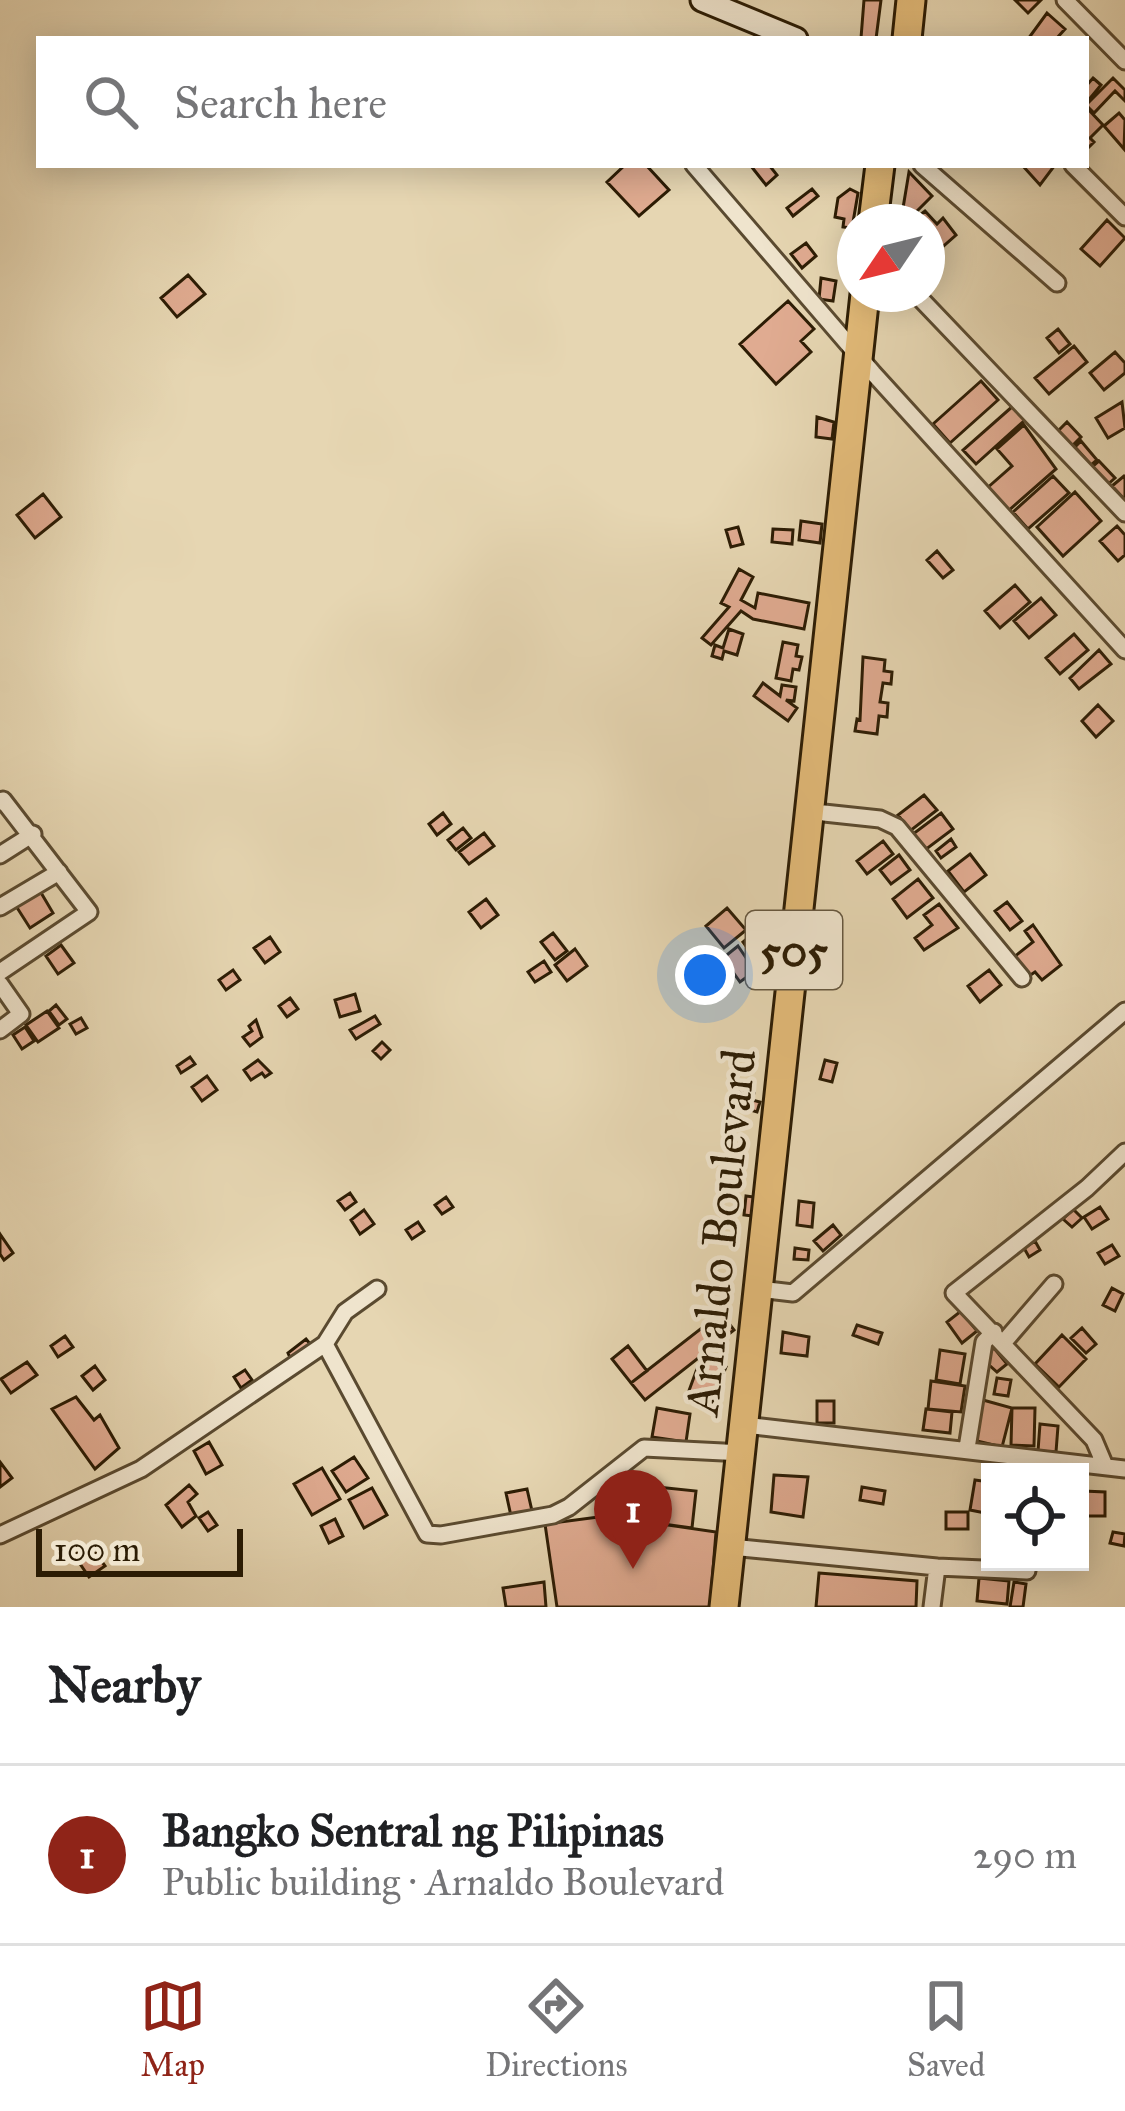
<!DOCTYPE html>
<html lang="en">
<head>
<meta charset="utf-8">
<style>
	body { margin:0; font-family:"IM FELL Great Primer",serif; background:#f2f2f2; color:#202124 }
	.controls { position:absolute; right:36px; bottom:36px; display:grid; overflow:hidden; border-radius:0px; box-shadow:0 6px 30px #0003 }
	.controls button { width:108px; height:108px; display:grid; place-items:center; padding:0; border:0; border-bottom:3px solid #e0e0e0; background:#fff; color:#202124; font:60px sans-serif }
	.compass { position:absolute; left:837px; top:204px; width:108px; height:108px; border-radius:50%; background:#fff; box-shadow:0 6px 30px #0003; rotate:235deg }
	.scale { position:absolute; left:36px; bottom:30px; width:207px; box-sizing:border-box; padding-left:12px; border:6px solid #2c1c04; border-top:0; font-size:33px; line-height:42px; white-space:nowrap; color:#2c1c04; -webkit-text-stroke:9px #efe4cd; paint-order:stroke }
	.you { position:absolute; left:705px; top:975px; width:42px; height:42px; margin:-30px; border:9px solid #fff; border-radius:50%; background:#1a73e8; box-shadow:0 0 0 18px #1a73e833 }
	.badge { display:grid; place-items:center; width:78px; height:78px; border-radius:50%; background:#8f2418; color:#fff; font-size:39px; font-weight:700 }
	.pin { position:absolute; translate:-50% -99px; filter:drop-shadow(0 3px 6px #0008) }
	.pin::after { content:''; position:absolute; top:63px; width:42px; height:36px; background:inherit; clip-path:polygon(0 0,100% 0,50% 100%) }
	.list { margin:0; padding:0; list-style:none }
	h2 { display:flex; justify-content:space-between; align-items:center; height:156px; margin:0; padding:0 48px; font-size:51px }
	h2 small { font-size:39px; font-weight:400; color:#757577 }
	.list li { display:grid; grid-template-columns:78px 1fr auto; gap:36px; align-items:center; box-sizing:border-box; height:180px; padding:0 48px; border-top:3px solid #e0e0e0 }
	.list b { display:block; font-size:45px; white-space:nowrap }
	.list p { margin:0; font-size:39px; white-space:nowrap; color:#757577 }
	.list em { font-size:39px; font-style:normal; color:#757577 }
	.icon { flex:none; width:66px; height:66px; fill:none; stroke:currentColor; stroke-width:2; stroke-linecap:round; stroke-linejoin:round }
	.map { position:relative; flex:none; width:1125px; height:1607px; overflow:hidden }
	.search { position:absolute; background:#fff; box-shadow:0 6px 30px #0003; left:36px; right:36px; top:36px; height:132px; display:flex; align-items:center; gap:30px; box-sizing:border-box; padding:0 42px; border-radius:0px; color:#757577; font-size:45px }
	.sheet { height:336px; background:#fff }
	nav { display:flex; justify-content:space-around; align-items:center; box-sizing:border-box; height:168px; border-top:3px solid #e0e0e0; background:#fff; font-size:33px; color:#757577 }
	nav a { display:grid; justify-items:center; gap:6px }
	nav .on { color:#8f2418 }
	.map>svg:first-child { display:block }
	.building { fill:#e0ab91; stroke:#2c1c04; stroke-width:3 }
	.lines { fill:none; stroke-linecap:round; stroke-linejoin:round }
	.street-casing { stroke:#5a4a30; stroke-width:21 }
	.secondary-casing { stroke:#2c1c04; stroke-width:27 }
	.highway-casing { stroke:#2c1c04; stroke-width:33 }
	.street { stroke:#efe4cd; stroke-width:15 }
	.secondary { stroke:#efe4cd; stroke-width:21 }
	.highway { stroke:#e3bb79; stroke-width:27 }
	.labels { text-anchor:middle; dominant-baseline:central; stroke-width:9; stroke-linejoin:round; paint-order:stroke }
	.shield { fill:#efe4cd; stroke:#665840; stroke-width:3 }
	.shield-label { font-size:45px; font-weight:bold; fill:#2c1c04 }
	.street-label { font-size:48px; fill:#2c1c04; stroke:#efe4cd }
</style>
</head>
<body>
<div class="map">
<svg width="1125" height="1607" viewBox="0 0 1125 1607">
	<rect width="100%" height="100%" fill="#e6d6b2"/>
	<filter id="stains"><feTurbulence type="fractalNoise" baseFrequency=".00167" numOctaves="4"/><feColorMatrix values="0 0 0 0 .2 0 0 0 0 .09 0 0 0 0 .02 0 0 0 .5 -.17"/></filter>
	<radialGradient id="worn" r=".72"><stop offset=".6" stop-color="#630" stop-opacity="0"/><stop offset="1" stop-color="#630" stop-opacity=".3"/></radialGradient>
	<!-- building -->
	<path class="building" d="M864,0H881L876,39L861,38Z
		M1015,0H1041L1028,13Z
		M1047,13L1065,29L1056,39H1028Z
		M1093,78L1101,85L1087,102L1086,86Z
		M1113,78L1125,90V101L1115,91L1094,113L1086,105Z
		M1086,107L1103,125L1090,138L1094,142L1086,150Z
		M1119,113L1125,120L1124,149L1104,126Z
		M625,165H646L669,190L639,216L607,182Z
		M769,165L777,175L766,185L751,166Z
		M1022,165H1055L1040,185Z
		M909,172L932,196L911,217L903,208Z
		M812,189L818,196L793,216L787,208Z
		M850,189L858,193L852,228L843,227L844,219L835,217L838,198Z
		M925,211L937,224L943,218L956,235L930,258L927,222H911Z
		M1107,220L1125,238L1100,266L1081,249Z
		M806,243L816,256L802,268L791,254Z
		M188,275L205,294L177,317L161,298Z
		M821,278L836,281L833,301L819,299Z
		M788,301L814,329L801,341L811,352L776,384L740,344Z
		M1058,329L1070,344L1059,353L1047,338Z
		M1074,346L1087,362L1049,394L1035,378Z
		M1115,352L1125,363V373L1104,390L1090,373Z
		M981,381L998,400L950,443L933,424Z
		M1122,402L1125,428L1108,438L1096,418Z
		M1013,406L1025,420L976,464L963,450Z
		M817,417L834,422L832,439L816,437Z
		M1067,422L1081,437L1072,446L1058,431Z
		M1024,425L1056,469L1007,512L986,489L1012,466L997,449Z
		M1081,441L1097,460L1091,465L1075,447Z
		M1099,461L1115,478L1106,486L1090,469Z
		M1053,476L1069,493L1028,529L1013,512Z
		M1124,476L1125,477V500L1112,486Z
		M1075,492L1101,521L1063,556L1037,527Z
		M43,494L61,517L35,538L17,515Z
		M801,521L822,524L820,543L799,540Z
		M1117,526L1125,535V555L1118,561L1100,541Z
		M738,527L743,544L731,547L726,530Z
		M773,529L793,530L792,544L772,542Z
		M937,551L953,570L943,578L927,560Z
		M739,569L753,577L741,600L755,608L758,593L809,603L804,629L753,619L741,611L711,645L702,638L729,607L721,603Z
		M1015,585L1030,602L1000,628L985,611Z
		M1041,598L1056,615L1029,638L1014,621Z
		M729,629L743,634L737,655L724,651L722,659L712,656L715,645L723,648Z
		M1074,634L1088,650L1060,674L1046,658Z
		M783,642L798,645L796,656L802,657L799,670L793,669L791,681L776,678Z
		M1099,650L1111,664L1079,689L1070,678Z
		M863,657L885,660L884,671L892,672L891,684L883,683L880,702L888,703L887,717L879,716L877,734L855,731L857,719L860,720Z
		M763,683L780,696L782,685L796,687L794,701L786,700L797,708L788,721L754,696Z
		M1098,705L1113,721L1096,737L1082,721Z
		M924,795L937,810L910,831L898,815Z
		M443,813L451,824L437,835L429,824Z
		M941,813L953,829L925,850L913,834Z
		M463,828L471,838L456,850L448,840Z
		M484,833L494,846L469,864L459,852Z
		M951,839L956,847L941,858L936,851Z
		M883,841L893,854L867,874L857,861Z
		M970,854L986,875L964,892L948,871Z
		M899,855L910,870L891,884L880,870Z
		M918,879L933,898L907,918L893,899Z
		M40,891L53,913L30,928L16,906Z
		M486,899L498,915L481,928L469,912Z
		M1007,902L1022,921L1010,930L995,911Z
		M939,904L958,928L924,950L915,938L932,925L924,915Z
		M727,908L746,930L724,948L706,926Z
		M1033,925L1061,965L1042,980L1035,972L1029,976L1014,957L1033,942L1025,931Z
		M755,932L770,953L758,963L743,942Z
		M553,933L567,951L555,960L541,942Z
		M270,937L280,952L265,963L254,948Z
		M61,945L74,963L58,974L46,956Z
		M738,946L755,971L740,982L723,958Z
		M575,949L587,966L567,981L555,965Z
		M544,961L551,972L535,982L528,972Z
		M233,970L240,980L226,990L219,980Z
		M989,970L1001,985L980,1002L968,986Z
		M355,994L360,1011L340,1017L335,1000Z
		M290,998L298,1009L287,1017L279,1006Z
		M56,1005L67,1019L59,1025L49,1011Z
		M47,1011L59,1028L38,1042L26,1025Z
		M375,1016L380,1024L356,1039L350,1030Z
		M81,1018L87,1028L76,1034L70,1024Z
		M256,1020L262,1037L250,1046L243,1037L252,1031L249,1026Z
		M25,1027L34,1041L22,1049L13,1035Z
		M382,1042L390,1050L381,1059L373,1051Z
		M190,1057L195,1064L181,1073L177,1066Z
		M258,1060L271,1073L265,1077L262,1073L251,1080L244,1070Z
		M825,1060L837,1063L832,1082L820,1079Z
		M207,1076L217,1090L202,1101L192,1087Z
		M741,1089L754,1093L752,1100L760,1102L757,1112L729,1104L732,1094L739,1096Z
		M350,1193L356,1202L345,1210L338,1201Z
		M746,1196L754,1197L753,1216L744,1215Z
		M446,1197L453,1207L442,1214L435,1205Z
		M799,1201L814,1203L812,1227L797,1225Z
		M1100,1207L1108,1219L1092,1229L1084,1217Z
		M1073,1209L1082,1218L1072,1227L1063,1219Z
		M364,1210L374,1224L360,1234L351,1220Z
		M418,1222L424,1231L412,1239L406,1230Z
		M833,1225L841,1235L823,1251L814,1241Z
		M0,1234L13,1253L4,1260L0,1254Z
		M1035,1241L1040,1250L1029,1257L1024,1248Z
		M1112,1245L1119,1256L1105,1264L1098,1253Z
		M795,1248L809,1250L808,1260L794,1259Z
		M1112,1288L1123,1294L1115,1311L1103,1305Z
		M961,1311L977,1331L962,1343L947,1322Z
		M721,1313L734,1330L645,1400L631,1383Z
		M857,1325L882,1333L878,1344L853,1335Z
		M1082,1328L1096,1344L1086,1353L1071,1338Z
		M783,1332L809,1337L807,1356L781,1353Z
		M1062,1335L1086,1359L1059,1387L1035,1364Z
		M65,1336L73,1347L58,1357L51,1346Z
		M306,1339L311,1345L291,1360L288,1353Z
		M628,1346L647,1371L631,1383L612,1359Z
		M994,1348L1007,1364L997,1372L988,1364V1353Z
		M940,1350L965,1354L960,1384L936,1380Z
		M701,1358L726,1367L711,1405L687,1396Z
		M27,1362L37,1375L11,1393L1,1379Z
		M95,1366L105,1380L93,1390L82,1376Z
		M245,1370L252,1380L241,1388L234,1377Z
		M997,1378L1011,1380L1008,1396L994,1394Z
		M931,1381L965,1386L961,1412L928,1409Z
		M76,1397L94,1420L100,1415L119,1448L95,1469L52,1409Z
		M983,1400L1012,1408L1002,1447L973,1440Z
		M817,1401H834V1423H817Z
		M657,1408L690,1414L686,1442L652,1437Z
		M1012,1408H1035L1034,1446L1011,1445Z
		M926,1409L952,1412L950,1433L923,1430Z
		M1040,1424L1058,1426L1056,1452L1038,1451Z
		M209,1442L222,1465L206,1474L194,1451Z
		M354,1457L368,1478L346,1492L332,1471Z
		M0,1462L12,1478L0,1487Z
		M322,1468L340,1499L312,1515L294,1484Z
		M774,1475L808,1477L803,1517L771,1512Z
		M975,1480L990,1482V1514L970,1510Z
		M189,1485L197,1494L188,1502L196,1516L182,1527L166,1505Z
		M638,1485L696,1491L692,1528L634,1520Z
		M862,1487L885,1491L883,1504L860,1500Z
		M372,1488L387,1515L364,1528L349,1500Z
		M527,1489L532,1511L511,1516L506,1493Z
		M1083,1491L1105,1492V1516H1082Z
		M208,1512L217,1525L208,1531L199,1518Z
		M946,1512H968V1529H946Z
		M606,1516L716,1532L710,1607H557L545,1524Z
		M335,1519L343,1536L329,1543L321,1526Z
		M1113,1532L1125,1534L1124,1546L1110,1543Z
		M89,1544L105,1566L89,1577L74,1555Z
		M819,1573L917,1581L916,1607H816Z
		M979,1578L1009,1581L1007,1604L977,1601Z
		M544,1582L546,1607H506L503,1588Z
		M1014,1582L1026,1584L1023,1607H1010Z"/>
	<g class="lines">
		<defs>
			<path id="street" d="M1065,0L1125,61
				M694,165L873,373L1125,650
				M922,165L1057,283
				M1073,165L1125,217
				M916,294L1125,513
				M0,802L3,800L89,912L0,972
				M824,813L880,819L897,827L1022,978
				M0,855L33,834
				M0,907L59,872
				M0,984L21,1014L0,1030
				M759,1289L793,1293L1125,1011
				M1004,1342L1054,1284
				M325,1344L345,1312L377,1289
				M745,1425L1125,1469
				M967,1448L984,1342L994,1332
				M1105,1466L1094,1440L954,1293L1087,1188L1125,1152
				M0,1535L141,1469L325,1344L427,1534L441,1535L553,1515L569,1507L644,1448L743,1453
				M731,1547L937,1567L932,1607
				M937,1567L1027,1571"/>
			<path id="secondary" d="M702,0L796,39"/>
			<path id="highway" d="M907,39L911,0
				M873,222L880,165
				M724,1607L865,294"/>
		</defs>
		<!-- street casing -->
		<use href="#street" class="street-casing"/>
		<!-- secondary casing -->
		<use href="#secondary" class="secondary-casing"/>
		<!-- highway casing -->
		<use href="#highway" class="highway-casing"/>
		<!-- street -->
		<use href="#street" class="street"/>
		<!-- secondary -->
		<use href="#secondary" class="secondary"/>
		<!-- highway -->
		<use href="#highway" class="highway"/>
	</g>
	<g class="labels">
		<!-- shield labels -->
		<rect class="shield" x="746" y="911" width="96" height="78" rx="9"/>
		<g class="shield-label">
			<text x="794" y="950">505</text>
		</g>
		<!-- street labels -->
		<g class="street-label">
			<text transform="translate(720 1232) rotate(-84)">Arnaldo Boulevard</text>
		</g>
	</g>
	<rect width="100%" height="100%" filter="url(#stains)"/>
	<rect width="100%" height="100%" fill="url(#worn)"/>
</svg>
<div class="controls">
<button><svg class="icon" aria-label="locate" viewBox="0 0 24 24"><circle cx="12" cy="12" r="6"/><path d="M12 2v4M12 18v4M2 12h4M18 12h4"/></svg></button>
</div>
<svg class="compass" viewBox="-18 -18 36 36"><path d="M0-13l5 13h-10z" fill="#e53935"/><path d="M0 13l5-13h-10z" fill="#757577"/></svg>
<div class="scale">100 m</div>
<div class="you"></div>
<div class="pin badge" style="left:633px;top:1569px">1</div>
<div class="search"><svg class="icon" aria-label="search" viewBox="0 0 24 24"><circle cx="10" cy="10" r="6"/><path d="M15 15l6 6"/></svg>Search here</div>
</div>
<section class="sheet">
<h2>Nearby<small></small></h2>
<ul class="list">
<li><span class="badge">1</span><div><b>Bangko Sentral ng Pilipinas</b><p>Public building · Arnaldo Boulevard</p></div><em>290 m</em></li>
</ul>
</section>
<nav>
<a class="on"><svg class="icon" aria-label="map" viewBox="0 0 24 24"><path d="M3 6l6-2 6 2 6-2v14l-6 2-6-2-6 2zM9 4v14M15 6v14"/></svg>Map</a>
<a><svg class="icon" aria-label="directions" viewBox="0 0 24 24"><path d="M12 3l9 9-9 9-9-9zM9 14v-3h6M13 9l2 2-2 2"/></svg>Directions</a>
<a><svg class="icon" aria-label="saved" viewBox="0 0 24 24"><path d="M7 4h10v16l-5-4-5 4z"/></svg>Saved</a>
</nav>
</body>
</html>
